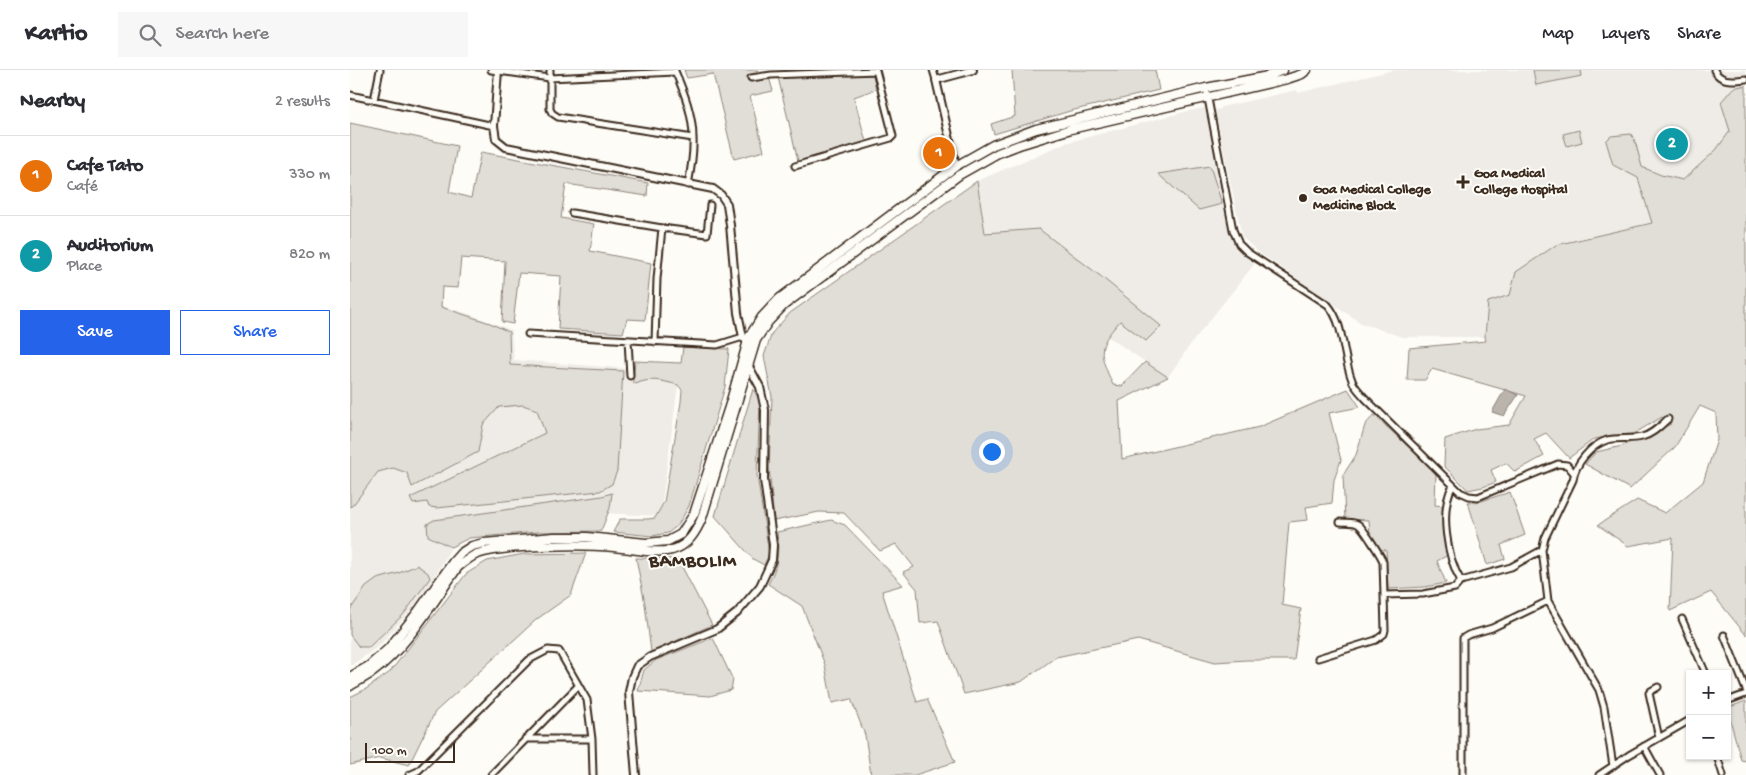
<!DOCTYPE html>
<html lang="en">
<head>
<meta charset="utf-8">
<style>
	body { margin:0; font-family:"Gochi Hand",sans-serif; background:#f7f7f7; color:#2b2b33 }
	.controls { position:absolute; right:15px; bottom:15px; display:grid; overflow:hidden; border-radius:0px; box-shadow:0 1px 4px #0004 }
	.controls button { width:45px; height:45px; display:grid; place-items:center; padding:0; border:0; border-bottom:1px solid #e1e1e2; background:#fff; color:#2b2b33; font:25px sans-serif }
	.scale { position:absolute; left:15px; bottom:12px; width:90px; box-sizing:border-box; padding-left:5px; border:2px solid #3b2a1e; border-top:0; font-size:14px; line-height:18px; white-space:nowrap; color:#3b2a1e; -webkit-text-stroke:4px #fdfcf7; paint-order:stroke }
	.you { position:absolute; left:641px; top:381px; width:18px; height:18px; margin:-12px; border:4px solid #fff; border-radius:50%; background:#1a73e8; box-shadow:0 0 0 8px #1a73e833 }
	.badge { display:grid; place-items:center; width:32px; height:32px; border-radius:50%; background:#2563eb; color:#fff; font-size:16px; font-weight:700 }
	.pin { position:absolute; translate:-50% -50%; border:2px solid #fff; box-shadow:0 1px 5px #0006 }
	.list { margin:0; padding:0; list-style:none }
	h2 { display:flex; justify-content:space-between; align-items:center; height:65px; margin:0; padding:0 20px; font-size:21px }
	h2 small { font-size:16px; font-weight:400; color:#7c7c81 }
	.list li { display:grid; grid-template-columns:32px 1fr auto; gap:15px; align-items:center; box-sizing:border-box; height:80px; padding:0 20px; border-top:1px solid #e1e1e2 }
	.list b { display:block; font-size:19px; white-space:nowrap }
	.list p { margin:0; font-size:16px; white-space:nowrap; color:#7c7c81 }
	.list em { font-size:16px; font-style:normal; color:#7c7c81 }
	.actions { display:flex; gap:10px; padding:15px 20px }
	.actions a { flex:1; padding:11px 0; border:1px solid #2563eb; border-radius:0px; text-align:center; font-size:18px; color:#2563eb }
	.actions .main { background:#2563eb; color:#fff }
	.icon { flex:none; width:28px; height:28px; fill:none; stroke:currentColor; stroke-width:2; stroke-linecap:round; stroke-linejoin:round }
	.map { position:relative; flex:none; width:1396px; height:705px; overflow:hidden }
	header { display:flex; align-items:center; gap:30px; box-sizing:border-box; height:70px; padding:0 25px; background:#fff; border-bottom:1px solid #e1e1e2 }
	header strong { font-size:24px }
	nav { display:flex; gap:28px; margin-inline-start:auto; font-size:18px }
	.search { width:350px; height:45px; background:#f7f7f7; display:flex; align-items:center; gap:12px; box-sizing:border-box; padding:0 18px; border-radius:0px; color:#7c7c81; font-size:19px }
	main { display:flex }
	aside { flex:1; background:#fff }
	.map>svg:first-child { display:block }
	.built { fill:#efece7 }
	.green { fill:#e1ded7; stroke:#8e847a }
	.water { fill:#bbb4ad; stroke:#887d74 }
	.lines { fill:none; stroke-linecap:round; stroke-linejoin:round }
	.minor-casing { stroke:#3b2a1e; stroke-width:9 }
	.tertiary-casing { stroke:#3b2a1e; stroke-width:10 }
	.secondary-casing { stroke:#3b2a1e; stroke-width:11 }
	.minor { stroke:#fdfcf7; stroke-width:5 }
	.tertiary { stroke:#fdfcf7; stroke-width:6 }
	.secondary { stroke:#fdfcf7; stroke-width:8 }
	.poi-dot { fill:#3b2a1e; stroke:#fdfcf7; stroke-width:2 }
	.labels { text-anchor:middle; dominant-baseline:central; stroke-width:4; stroke-linejoin:round; paint-order:stroke }
	.poi-label { font-size:14px; font-weight:bold; fill:#3b2a1e; stroke:#fdfcf7; text-anchor:start }
	.district-label { font-size:19px; font-weight:bold; letter-spacing:1px; fill:#3b2a1e; stroke:#fdfcf7 }
</style>
</head>
<body>
<header>
<strong>Kartio</strong>
<div class="search"><svg class="icon" aria-label="search" viewBox="0 0 24 24"><circle cx="10" cy="10" r="6"/><path d="M15 15l6 6"/></svg>Search here</div>
<nav><a>Map</a><a>Layers</a><a>Share</a></nav>
</header>
<main>
<aside>
<h2>Nearby<small>2 results</small></h2>
<ul class="list">
<li><span class="badge" style="background:#e8710a">1</span><div><b>Cafe Tato</b><p>Café</p></div><em>330 m</em></li>
<li><span class="badge" style="background:#0f9aa8">2</span><div><b>Auditorium</b><p>Place</p></div><em>820 m</em></li>
</ul>
<div class="actions"><a class="main">Save</a><a>Share</a></div>
</aside>
<div class="map">
<svg width="1396" height="705" viewBox="0 0 1396 705">
	<rect width="100%" height="100%" fill="#fdfcf7"/>
	<filter id="ink" filterUnits="userSpaceOnUse"><feTurbulence type="fractalNoise" baseFrequency=".02" numOctaves="2"/><feDisplacementMap in="SourceGraphic" scale="10" xChannelSelector="R" yChannelSelector="G"/><feConvolveMatrix kernelMatrix="1 2 1 2 8 2 1 2 1" color-interpolation-filters="sRGB"/></filter>
	<g filter="url(#ink)">
		<!-- built -->
		<path class="built" d="M1044,0H1396V69L1302,153L1206,175L1166,202L1160,225L1138,232L1135,267H1052L1011,253L907,181L892,167L865,40L871,39V37L947,20L948,23Z
			M855,38L879,162L888,177L906,192L840,275L818,307L748,260L753,208L689,159L635,163L627,111L715,73L838,41Z
			M0,206L122,245L161,260L164,290L284,299L329,309L310,446L251,443L110,461L83,510L63,538L28,577L0,596Z"/>
		<!-- green -->
		<path class="green" d="M334,0H408L409,4H418L423,21L400,26L414,81L384,89L363,4L337,8Z
			M662,0H805L809,20L720,41L644,64L641,54L665,46Z
			M1183,0H1231L1232,6L1186,15Z
			M523,5L526,19L504,27L516,72L448,91L428,7Z
			M1396,15V565L1361,522L1320,541L1323,468L1278,476L1248,455L1287,430L1315,443L1353,412L1367,370L1366,343L1350,336L1325,377L1280,419L1235,394L1246,382L1272,376L1321,354L1312,347L1285,363L1244,369L1219,388L1196,363L1184,369L1194,386L1165,402L1156,393L1141,400L1146,412L1133,417L1118,420L1094,396L1095,369L1126,359L1159,355L1176,326L1082,299L1075,310H1057L1059,278L1136,271L1135,267L1138,232L1160,225L1166,202L1206,175L1302,153L1288,108L1263,95L1256,71L1261,66L1281,64L1285,71L1292,97L1311,105L1333,110L1366,80L1380,61L1371,32L1383,18Z
			M0,53L107,76L99,122L121,128L131,82L298,113L297,126L216,114L211,148L244,154L240,181L301,193L295,250L277,249L273,263L208,259L211,206L169,203L163,254L152,252L155,191L111,188L108,218L92,217L91,237L140,253L159,262L160,295L273,301L267,401L262,414L250,421L87,438L79,437L77,432L63,434L60,428L195,363L187,340L173,335L149,337L133,355L128,382L62,417L57,403L43,398L28,402L3,435L0,437Z
			M1229,60L1232,72L1217,76L1213,64Z
			M860,96L872,134L849,140L808,104Z
			M627,111L635,163L689,159L753,208L811,256L796,271L770,251C746,278 749,283 763,315L772,316L795,292L818,307L769,331L772,389L909,357L998,319L1010,337L979,343L991,390L984,410L982,433L956,437L958,450L939,452L932,535L951,539L944,590H897L865,592L788,570L706,587L671,612L614,624L588,551L570,553L567,519L553,502L564,497L546,474L530,481L494,443L469,442L424,451L419,397L422,327L414,286L422,263L440,243Z
			M333,277L379,279L375,317L339,436L328,455L318,463L302,466L263,462L270,449H298L305,448L314,432L331,332L332,320L328,315C313,311 300,307 286,314L283,312L285,291L331,293Z
			M403,319L410,331L407,405L419,484L414,495L403,489L365,446Z
			M1024,345L1086,402L1085,435L1094,436L1093,464L1098,485L1087,491L1096,513L1075,517L1038,519L1036,480L1021,479L1019,450L995,449L993,405L1006,385L1015,355Z
			M1160,422L1175,465L1151,475L1155,489L1137,495L1118,432H1128Z
			M262,423L260,438L251,461L187,462L119,468L101,477L78,466L77,454L84,450L252,426Z
			M481,450L495,455L553,515L532,521L567,632L577,629L605,692L565,705H521L515,665L501,629L482,633L475,595L452,536L418,514C428,497 429,481 427,462Z
			M236,483L221,525L187,549L85,642L59,695L30,688L0,695V627L16,619L40,602L116,504L137,491L174,484Z
			M286,488L328,489L362,555L301,582L295,534Z
			M67,495L78,503L80,508L54,544L19,577H9L0,565V540L16,517L27,509L49,503Z
			M363,568L383,610L381,620L360,626L288,621L294,600L306,590Z
			M1396,631V691L1391,690L1377,638Z"/>
		<!-- water -->
		<path class="water" d="M1155,319L1168,325L1154,346L1142,342Z"/>
		<g class="lines">
			<defs>
				<path id="minor" d="M141,0L200,8L325,2
					M200,0V39L202,43L208,47L343,68
					M583,0L586,10
					M1364,0C1371,13 1383,10 1396,9
					M325,1C334,22 343,45 343,68C344,84 341,99 338,115
					M401,8L421,5L526,1
					M856,18L883,160L889,174L897,182L978,235C995,255 992,286 1002,310C1004,317 1011,323 1016,329L1110,422L1119,426L1128,427L1208,394L1217,395L1224,403
					M0,25L144,56
					M24,30L30,0
					M445,96L541,68L543,66L526,0
					M222,143L312,158L307,209L305,272
					M312,158L357,164L360,135
					M178,264L367,275L393,267
					M278,270L280,306
					M1103,415C1089,440 1097,488 1111,511L1161,497L1192,480
					M1034,525L1073,524L1105,518L1111,511
					M1332,549L1356,604
					M1374,565L1396,620
					M968,588L1026,570L1034,564L1035,560L1033,492C1032,487 1013,458 1009,455C1004,451 996,453 990,452
					M1308,617L1301,621L1299,623L1309,668
					M1377,631L1396,624
					M175,669H242
					M1294,676L1310,705
					M1367,686L1373,705
					M1263,696L1254,637L1249,620L1198,531L1192,480L1195,468L1223,410C1225,394 1241,375 1257,370C1268,367 1281,370 1292,367C1303,364 1310,356 1318,349
					M59,705L68,701L179,590L198,580L209,581L237,630L242,669L243,705
					M141,705L228,616
					M1113,705V568L1118,565L1142,558L1198,531
					M1249,705L1279,685L1340,650"/>
				<path id="tertiary" d="M148,0L144,56L146,69L156,77L363,119L371,125L377,134L380,155L388,243L393,267L399,275
					M606,96L586,10L623,0
					M286,705L279,622L282,607L287,596L300,587L367,559L387,543L410,516L422,490L423,475L414,410L415,340L410,317L397,293"/>
				<path id="secondary" d="M0,607L19,596L39,578L67,543L103,492L111,483L122,476L134,473L204,467H237L296,473L318,471L331,464L344,444L380,334L399,267L412,247L429,229L606,96L643,75L686,59L856,18L918,6L933,0
					M0,616C8,611 16,607 23,602C58,576 83,532 108,497C114,492 120,487 127,484C142,479 157,478 172,477C204,475 233,474 264,477C280,479 308,484 322,480C338,476 346,462 352,448L406,270L418,252L434,235L609,105L648,83L669,75L721,59L937,9L952,4L957,0"/>
			</defs>
			<!-- minor casing -->
			<use href="#minor" class="minor-casing"/>
			<!-- tertiary casing -->
			<use href="#tertiary" class="tertiary-casing"/>
			<!-- secondary casing -->
			<use href="#secondary" class="secondary-casing"/>
			<!-- minor -->
			<use href="#minor" class="minor"/>
			<!-- tertiary -->
			<use href="#tertiary" class="tertiary"/>
			<!-- secondary -->
			<use href="#secondary" class="secondary"/>
		</g>
	</g>
	<!-- markers -->
	<g class="poi-dot">
		<path d="M1110.5 104.5h5v5h5v5h-5v5h-5v-5h-5v-5h5z"/>
		<circle cx="953" cy="128" r="5"/>
	</g>
	<g class="labels">
		<!-- poi labels -->
		<g class="poi-label">
			<text x="1124" y="104">Goa Medical<tspan x="1124" dy="16">College Hospital</tspan></text>
			<text x="963" y="120">Goa Medical College<tspan x="963" dy="16">Medicine Block</tspan></text>
		</g>
		<!-- district labels -->
		<g class="district-label">
			<text x="343" y="492">BAMBOLIM</text>
		</g>
	</g>
</svg>
<div class="controls">
<button>+</button>
<button>−</button>
</div>
<div class="scale">100 m</div>
<div class="you"></div>
<div class="pin badge" style="left:589px;top:83px;background:#e8710a">1</div>
<div class="pin badge" style="left:1322px;top:74px;background:#0f9aa8">2</div>
</div>
</main>
</body>
</html>
